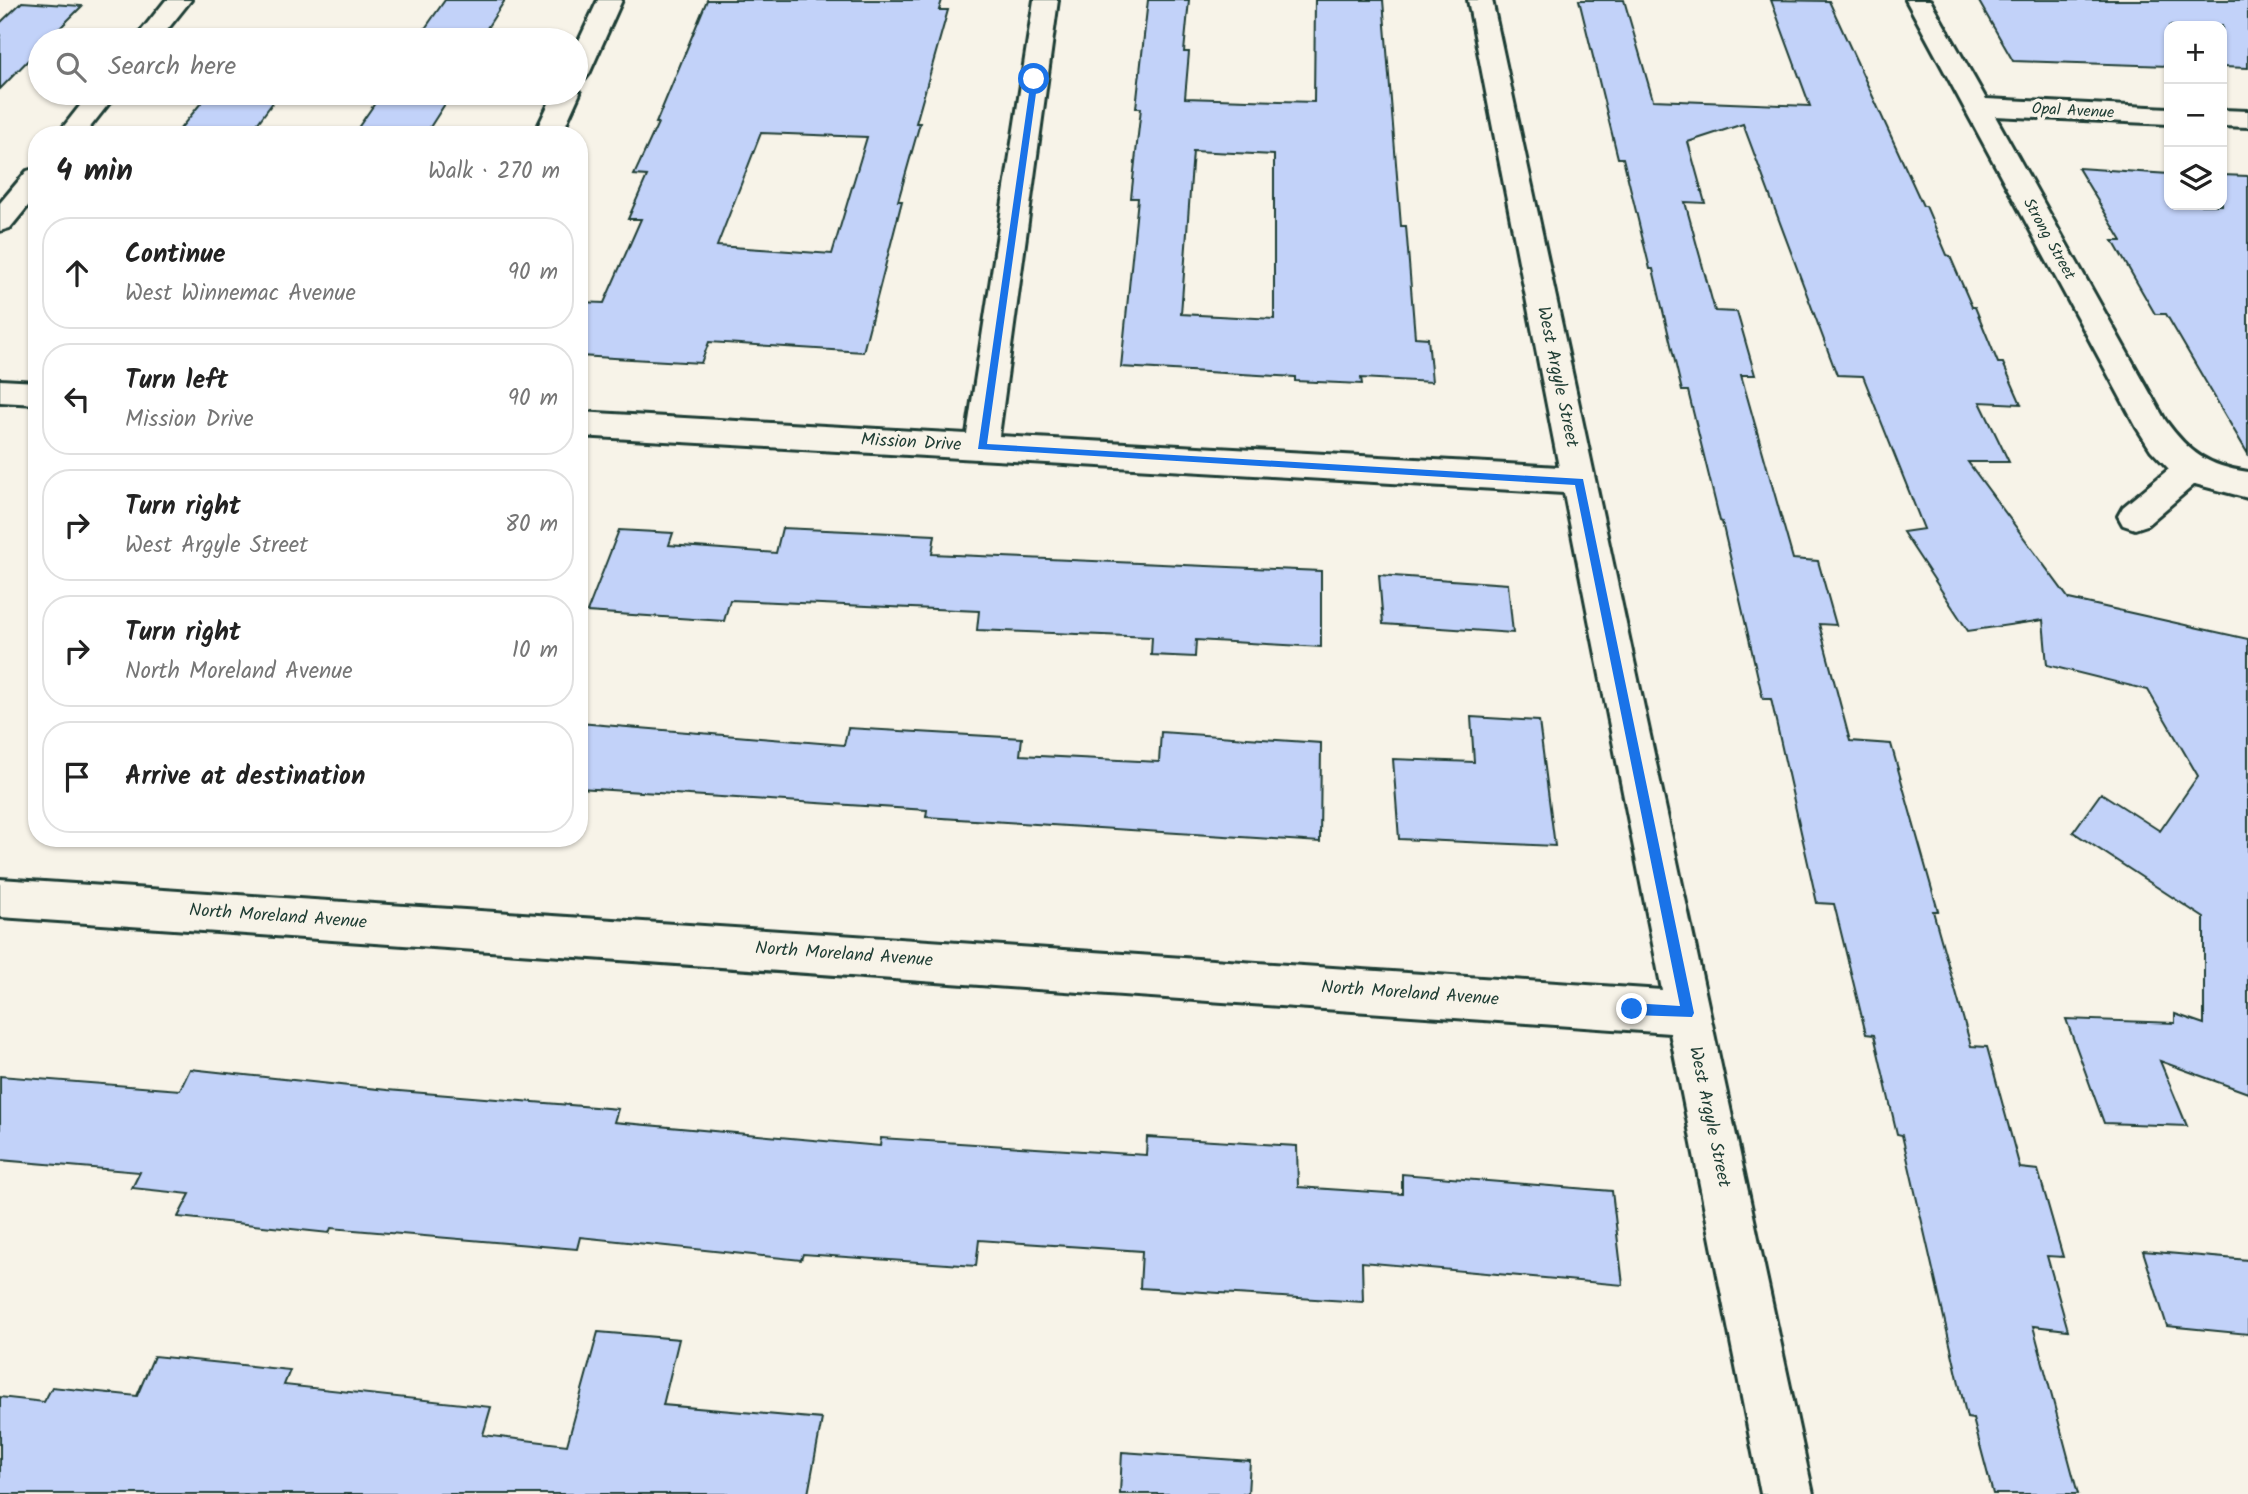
<!DOCTYPE html>
<html lang="en">
<head>
<meta charset="utf-8">
<style>
	body { margin:0; font-family:Kalam,sans-serif; background:#f2f2f2; color:#222 }
	.controls { position:absolute; right:21px; top:21px; display:grid; overflow:hidden; border-radius:14px; box-shadow:0 2px 5px #0004 }
	.controls button { width:63px; height:63px; display:grid; place-items:center; padding:0; border:0; border-bottom:2px solid #e0e0e0; background:#fff; color:#222; font:35px sans-serif }
	.stop { position:absolute; width:21px; height:21px; margin:-16px; border:5px solid #1a73e8; border-radius:50%; background:#fff }
	.stop.end { background:#1a73e8; border-color:#fff; box-shadow:0 2px 7px #0008 }
	.list { margin:0; padding:0; list-style:none }
	h2 { display:flex; justify-content:space-between; align-items:center; height:91px; margin:0; padding:0 28px; font-size:30px }
	h2 small { font-size:23px; font-weight:400; color:#767676 }
	.list li { display:grid; grid-template-columns:46px 1fr auto; gap:21px; align-items:center; box-sizing:border-box; height:112px; margin:0 14px 14px; padding:0 14px; border:2px solid #e0e0e0; border-radius:28px }
	.list b { display:block; font-size:26px; white-space:nowrap }
	.list p { margin:0; font-size:23px; white-space:nowrap; color:#767676 }
	.list em { font-size:23px; font-style:normal; color:#767676 }
	.icon { flex:none; width:38px; height:38px; fill:none; stroke:currentColor; stroke-width:2; stroke-linecap:round; stroke-linejoin:round }
	.map { position:relative; flex:none; width:2248px; height:1494px; overflow:hidden }
	.search { position:absolute; background:#fff; box-shadow:0 2px 5px #0004; left:28px; top:28px; width:560px; height:77px; display:flex; align-items:center; gap:18px; box-sizing:border-box; padding:0 24px; border-radius:38px; color:#767676; font-size:26px }
	.panel { position:absolute; background:#fff; box-shadow:0 2px 5px #0004; left:28px; top:126px; width:560px; height:721px; border-radius:28px }
	.map>svg:first-child { display:block }
	.building { fill:#c2d2f9; stroke:#1f3d34; stroke-width:2; fill-rule:evenodd }
	.lines { fill:none; stroke-linecap:round; stroke-linejoin:round }
	.street-casing { stroke:#1f3d34; stroke-width:6 }
	.street { fill:#f7f3e8; fill-rule:evenodd }
	.route { fill:#1a73e8 }
	.labels { text-anchor:middle; dominant-baseline:central; stroke-width:7; stroke-linejoin:round; paint-order:stroke }
	.far-street-label { font-size:16px; fill:#1f3d34; stroke:#f7f3e8 }
	.street-label { font-size:18px; fill:#1f3d34; stroke:#f7f3e8 }
</style>
</head>
<body>
<div class="map">
<svg width="2248" height="1494" viewBox="0 0 2248 1494">
	<rect width="100%" height="100%" fill="#f7f3e8"/>
	<filter id="ink" filterUnits="userSpaceOnUse"><feTurbulence type="fractalNoise" baseFrequency=".0143" numOctaves="2"/><feDisplacementMap in="SourceGraphic" scale="14" xChannelSelector="R" yChannelSelector="G"/><feConvolveMatrix kernelMatrix="1 2 1 2 8 2 1 2 1" color-interpolation-filters="sRGB"/></filter>
	<g filter="url(#ink)">
		<!-- building -->
		<path class="building" d="M445,0H505L487,28L492,29L485,40H417Z
			M707,0H942L939,10H948L916,123H920L898,201H902L863,352L709,342L701,363L579,356V302L604,303L641,219H628L647,176L634,175L658,123H656ZM761,133L867,137L832,254L717,246Z
			M1148,0H1189L1184,52H1189L1185,98L1314,102L1315,0H1383L1401,226H1406L1415,337L1428,338L1432,382L1361,378L1362,384L1295,381V377L1121,367L1138,198H1131L1141,108H1136ZM1193,151L1274,155V319L1181,314Z
			M1579,0H1624L1653,100L1810,106L1771,0L1829,1L1923,206H1926L1947,255L1950,256L1972,307H1975L1998,363H2003L2021,404L1980,402L2009,462H1968L2069,599L2248,639V1093L2160,1061L2187,1126L2104,1123L2066,1019L2175,1023V1014L2204,1024V918L2073,832L2101,793L2160,831L2198,776L2148,690L2047,665L2043,620L1968,631L1903,532L1924,529L1863,376L1837,375L1743,124L1688,142L1705,203L1685,202L1715,311L1737,312L1755,375H1741L1793,559L1818,561L1836,625L1819,624L1850,741L1891,744L1938,911H1933L1971,1046L1987,1047L2020,1168L2038,1170L2063,1257L2047,1256L2068,1330L2033,1326L2078,1494H1993L1973,1419L1967,1418L1902,1135L1897,1134L1874,1035L1866,1034L1834,904L1817,903L1771,699H1763L1722,522L1720,521L1688,391H1682L1653,269H1650L1623,158H1618Z
			M1978,0H2248V68L2222,67V26H2169V66L2013,61Z
			M22,2L82,6L48,40H40V48L0,89V23Z
			M209,93H249L279,94L249,135H175Z
			M382,93H452L425,135H353Z
			M2078,168L2169,174V205H2222V175L2248,176V454L2166,314H2155L2113,241H2122Z
			M782,528L935,535L932,554L1321,571V647L1196,640L1195,657L1151,655L1152,637L977,630L979,611L730,600L724,621L587,612L619,530L673,533L669,545L776,553Z
			M1379,575L1508,584L1513,633L1383,624Z
			M1471,717L1539,721L1555,846L1399,839L1393,759L1474,762Z
			M579,723L844,745L848,728L1022,738L1020,755L1159,762L1161,732L1321,743L1320,842L926,817L927,810L579,788Z
			M190,1069L387,1090L618,1109L614,1122L880,1146L881,1138L1146,1155L1147,1137L1297,1146L1298,1187L1402,1194V1174L1612,1191L1623,1285L1362,1262L1363,1302L1140,1288L1142,1251L979,1240L976,1266L803,1254L801,1260L580,1237L577,1249L331,1228L329,1233L178,1217L190,1194L132,1188L140,1172L0,1160V1076L180,1090Z
			M2143,1251L2248,1260V1334L2167,1326Z
			M598,1332L679,1339L663,1405L822,1419L808,1494H0V1397L44,1402L52,1387L137,1396L154,1356L290,1370L284,1385L491,1407L483,1435L567,1445Z
			M1122,1452L1250,1461L1248,1494H1120Z"/>
		<g class="lines">
			<defs>
				<path id="street" d="M166,0H191L159,40H134Z
					M598,0H622L589,74L585,79L576,82V47Z
					M1034,0H1058L999,436L1559,467L1468,0H1492L1813,1494H1761L1670,1033L0,917V879L1662,990L1564,493L579,436V412L967,434Z
					M1906,0H1930L1986,99L2169,108V124L1995,116L2165,420C2189,453 2207,466 2248,472V498L2195,484L2147,525L2135,529L2123,525L2118,516L2123,507L2169,469L2151,450L2137,428Z
					M576,87L580,93L561,135H534L554,93H576Z
					M90,93H117L84,135H57Z
					M2222,110L2248,111V127L2222,126Z
					M37,168V195L10,228L0,231V203L27,171Z
					M0,380L37,382V404L0,402Z"/>
			</defs>
			<!-- street casing -->
			<use href="#street" class="street-casing"/>
			<!-- street -->
			<use href="#street" class="street"/>
		</g>
	</g>
	<!-- route -->
	<path class="route" d="M1034,77L1038,79L987,444L1583,479L1694,1013L1692,1017L1632,1015L1626,1009L1632,1003L1680,1006L1575,485L978,449L1031,79Z"/>
	<g class="labels">
		<!-- far-street labels -->
		<g class="far-street-label">
			<text transform="translate(2073 111) rotate(3)">Opal Avenue</text>
			<text transform="translate(2049 239) rotate(61)">Strong Street</text>
		</g>
		<!-- street labels -->
		<g class="street-label">
			<text transform="translate(1557 377) rotate(78)">West Argyle Street</text>
			<text transform="translate(911 443) rotate(3)">Mission Drive</text>
			<text transform="translate(278 917) rotate(4)">North Moreland Avenue</text>
			<text transform="translate(844 955) rotate(4)">North Moreland Avenue</text>
			<text transform="translate(1410 994) rotate(4)">North Moreland Avenue</text>
			<text transform="translate(1709 1117) rotate(78)">West Argyle Street</text>
		</g>
	</g>
</svg>
<div class="controls">
<button>+</button>
<button>−</button>
<button><svg class="icon" aria-label="layers" viewBox="0 0 24 24"><path d="M12 4l9 5-9 5-9-5zM3 14l9 5 9-5"/></svg></button>
</div>
<div class="stop" style="left:1034px;top:79px"></div>
<div class="stop end" style="left:1632px;top:1009px"></div>
<div class="search"><svg class="icon" aria-label="search" viewBox="0 0 24 24"><circle cx="10" cy="10" r="6"/><path d="M15 15l6 6"/></svg>Search here</div>
<section class="panel">
<h2>4 min<small>Walk · 270 m</small></h2>
<ul class="list">
<li><svg class="icon" aria-label="ahead" viewBox="0 0 24 24"><path d="M12 20V5M6 11l6-6 6 6"/></svg><div><b>Continue</b><p>West Winnemac Avenue</p></div><em>90 m</em></li>
<li><svg class="icon" aria-label="left" viewBox="0 0 24 24"><path d="M17 20v-9H6M10 6l-5 5 5 5"/></svg><div><b>Turn left</b><p>Mission Drive</p></div><em>90 m</em></li>
<li><svg class="icon" aria-label="right" viewBox="0 0 24 24"><path d="M7 20v-9h11M14 6l5 5-5 5"/></svg><div><b>Turn right</b><p>West Argyle Street</p></div><em>80 m</em></li>
<li><svg class="icon" aria-label="right" viewBox="0 0 24 24"><path d="M7 20v-9h11M14 6l5 5-5 5"/></svg><div><b>Turn right</b><p>North Moreland Avenue</p></div><em>10 m</em></li>
<li><svg class="icon" aria-label="arrive" viewBox="0 0 24 24"><path d="M6 21V4h12l-3 4 3 4H6"/></svg><div><b>Arrive at destination</b></div></li>
</ul>
</section>
</div>
</body>
</html>
